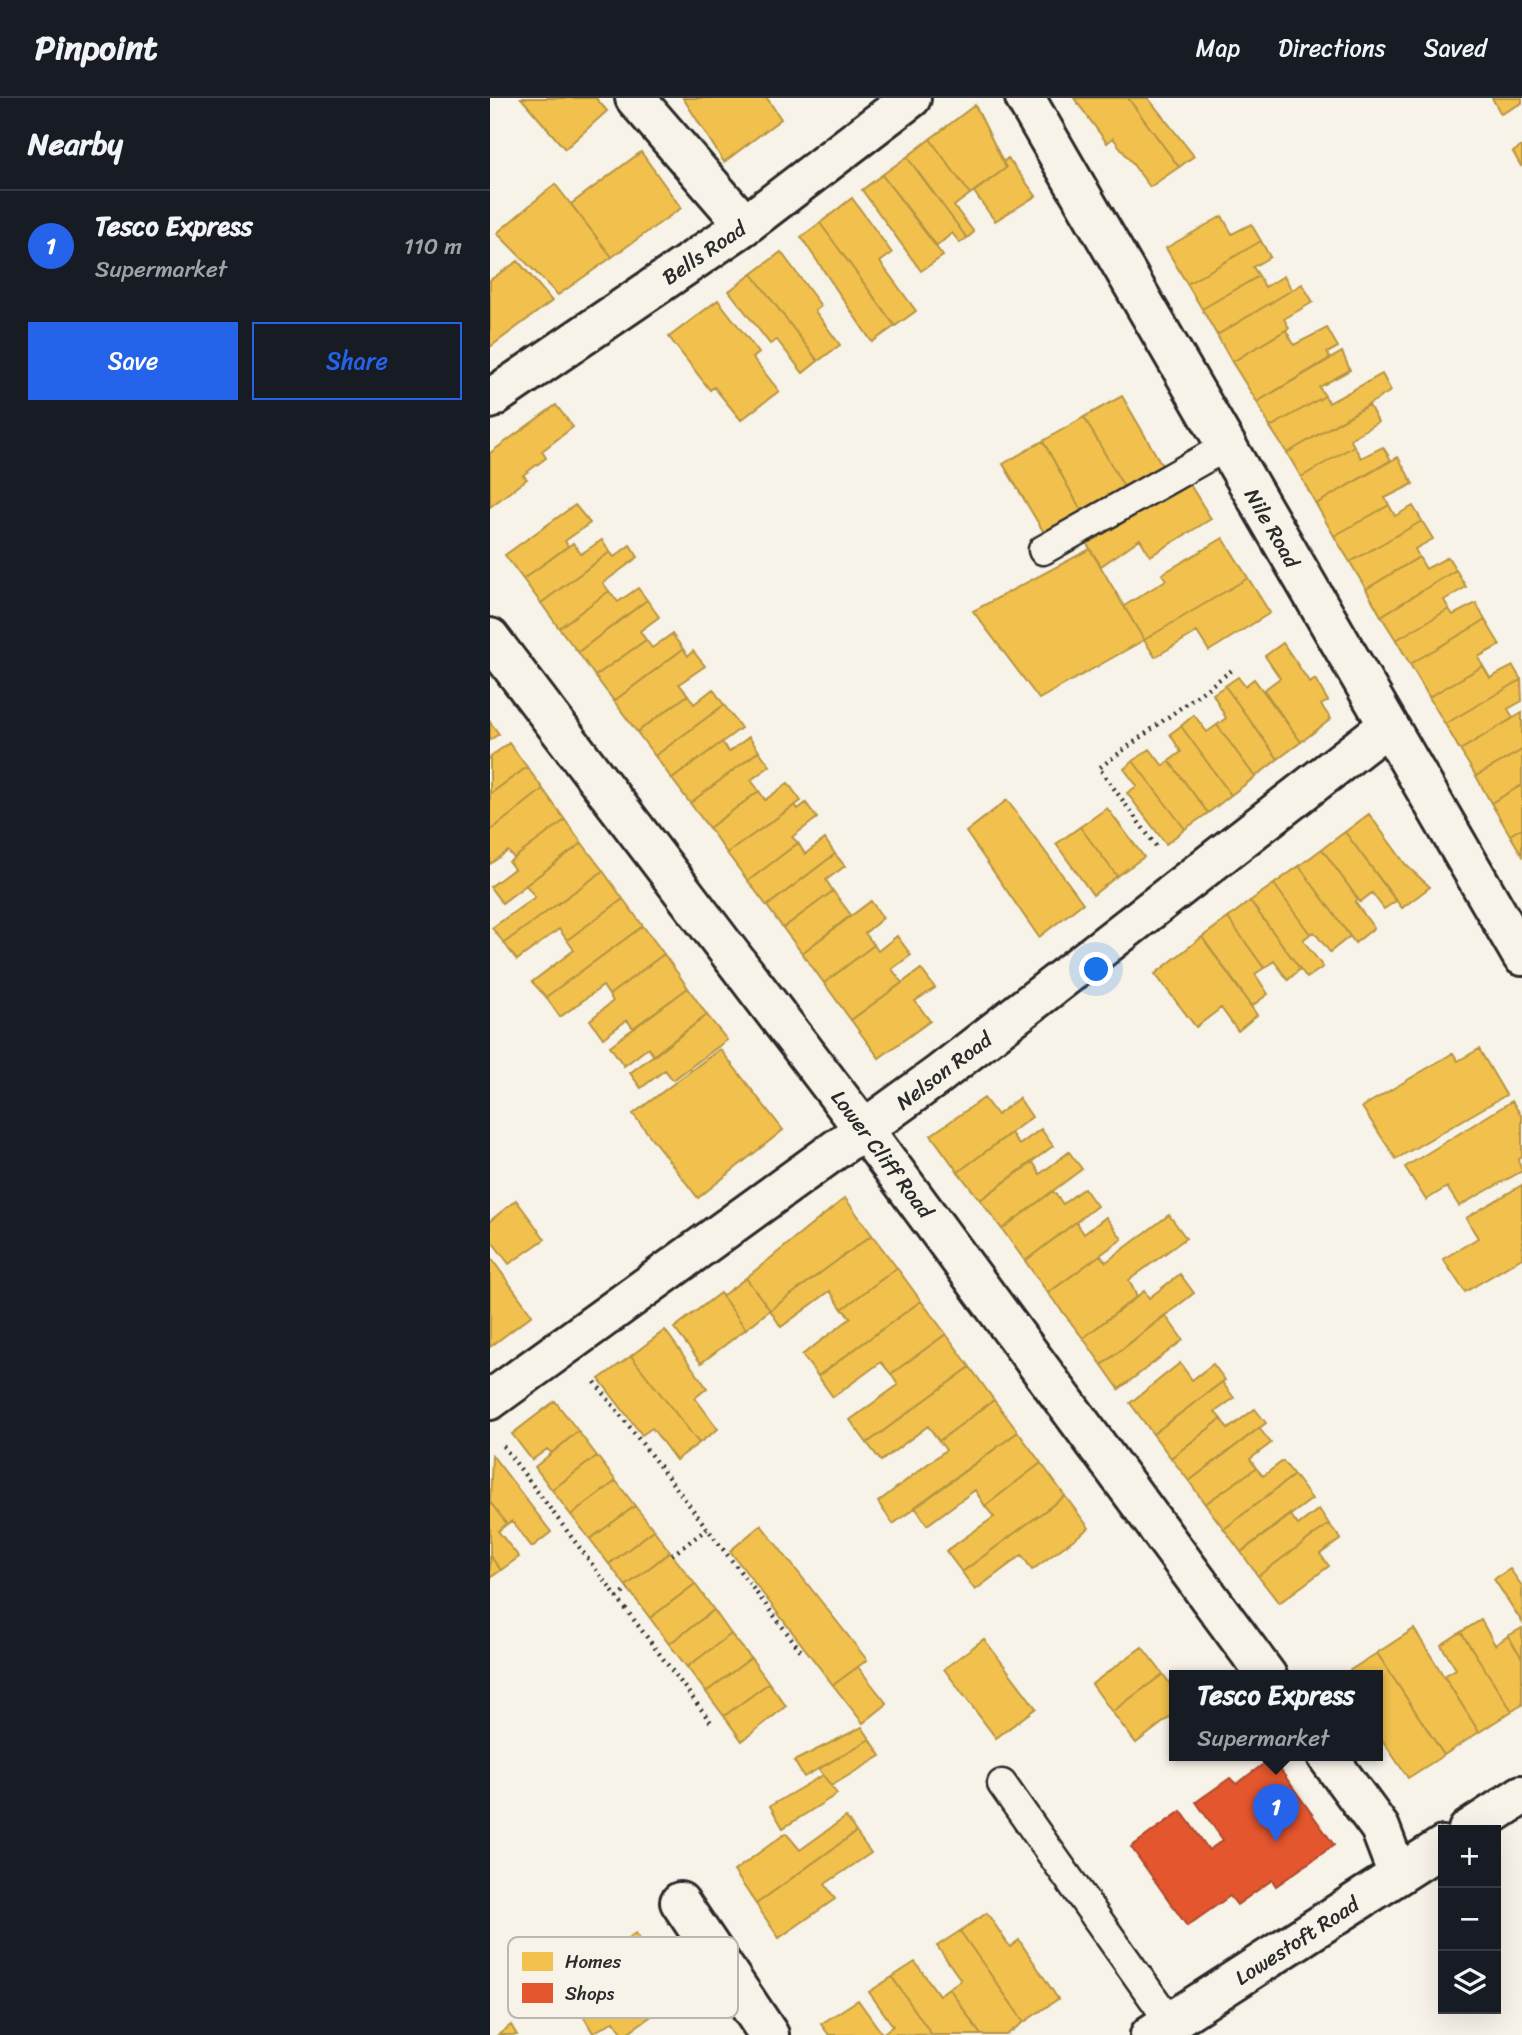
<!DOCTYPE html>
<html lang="en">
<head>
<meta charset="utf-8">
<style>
	body { margin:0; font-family:Sriracha,sans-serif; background:#242831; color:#f1f3f6 }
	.controls { position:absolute; right:21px; bottom:21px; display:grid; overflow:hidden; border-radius:0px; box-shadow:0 7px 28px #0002 }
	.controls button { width:63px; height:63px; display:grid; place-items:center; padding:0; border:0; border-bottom:2px solid #363941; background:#171b24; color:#f1f3f6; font:35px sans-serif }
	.you { position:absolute; left:607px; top:872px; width:24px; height:24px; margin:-18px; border:5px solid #fff; border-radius:50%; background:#1a73e8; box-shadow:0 0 0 10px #1a73e833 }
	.badge { display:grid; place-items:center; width:46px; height:46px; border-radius:50%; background:#2563eb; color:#fff; font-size:23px; font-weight:700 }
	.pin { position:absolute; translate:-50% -58px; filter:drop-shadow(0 2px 4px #0008) }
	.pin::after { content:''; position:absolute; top:37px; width:24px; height:21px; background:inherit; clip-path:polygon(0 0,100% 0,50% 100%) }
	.popup { position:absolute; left:679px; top:1572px; width:214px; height:91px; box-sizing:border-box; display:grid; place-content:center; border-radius:0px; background:#171b24; filter:drop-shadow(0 2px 5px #0005); font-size:23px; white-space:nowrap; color:#9ea1a6 }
	.popup b { font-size:26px; color:#f1f3f6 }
	.popup::after { content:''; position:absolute; left:50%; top:100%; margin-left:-14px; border:14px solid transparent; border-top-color:#171b24 }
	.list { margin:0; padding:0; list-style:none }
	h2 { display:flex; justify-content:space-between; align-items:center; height:91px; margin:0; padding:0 28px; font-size:30px }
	h2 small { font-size:23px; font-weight:400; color:#9ea1a6 }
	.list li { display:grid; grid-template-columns:46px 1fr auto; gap:21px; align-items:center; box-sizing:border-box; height:112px; padding:0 28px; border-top:2px solid #363941 }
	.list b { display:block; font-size:26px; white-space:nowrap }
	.list p { margin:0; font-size:23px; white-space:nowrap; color:#9ea1a6 }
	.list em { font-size:23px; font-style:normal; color:#9ea1a6 }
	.actions { display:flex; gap:14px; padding:21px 28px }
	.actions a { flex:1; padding:16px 0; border:2px solid #2563eb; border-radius:0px; text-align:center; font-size:24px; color:#2563eb }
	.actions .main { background:#2563eb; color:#fff }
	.icon { flex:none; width:38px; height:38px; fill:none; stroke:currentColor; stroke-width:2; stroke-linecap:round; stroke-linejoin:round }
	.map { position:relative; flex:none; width:1032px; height:1937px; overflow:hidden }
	header { display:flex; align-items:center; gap:42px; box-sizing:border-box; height:98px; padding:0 35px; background:#171b24; border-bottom:2px solid #363941 }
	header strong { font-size:33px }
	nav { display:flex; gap:38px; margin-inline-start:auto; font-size:24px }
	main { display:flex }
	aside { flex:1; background:#171b24 }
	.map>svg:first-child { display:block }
	.homes { fill:#f2c14e; stroke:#b69444; stroke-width:2 }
	.shops { fill:#e4572e; stroke:#ac4a2d; stroke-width:2 }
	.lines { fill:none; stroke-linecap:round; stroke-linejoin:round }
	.service-casing { stroke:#2b2b2b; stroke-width:33 }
	.minor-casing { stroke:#2b2b2b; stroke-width:44 }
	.tertiary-casing { stroke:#2b2b2b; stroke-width:44 }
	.path { stroke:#2b2b2b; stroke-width:4.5; stroke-dasharray:2 5; stroke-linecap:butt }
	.service { stroke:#f7f3e8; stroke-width:28 }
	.minor { stroke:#f7f3e8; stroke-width:38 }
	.tertiary { stroke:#f7f3e8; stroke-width:38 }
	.labels { text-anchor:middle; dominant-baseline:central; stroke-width:7; stroke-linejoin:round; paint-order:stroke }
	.street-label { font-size:21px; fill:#2b2b2b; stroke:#f7f3e8 }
	.key { fill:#f7f3e8; stroke:#bab7af; stroke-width:2 }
	.key-label { font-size:19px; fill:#2b2b2b }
</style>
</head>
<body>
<header>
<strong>Pinpoint</strong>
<nav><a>Map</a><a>Directions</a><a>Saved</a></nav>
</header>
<main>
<aside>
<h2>Nearby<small></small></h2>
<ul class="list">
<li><span class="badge">1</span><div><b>Tesco Express</b><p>Supermarket</p></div><em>110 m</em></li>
</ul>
<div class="actions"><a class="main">Save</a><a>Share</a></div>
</aside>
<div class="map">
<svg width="1032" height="1937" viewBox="0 0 1032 1937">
	<rect width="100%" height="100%" fill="#f7f3e8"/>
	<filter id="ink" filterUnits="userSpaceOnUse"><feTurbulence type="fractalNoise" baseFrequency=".0143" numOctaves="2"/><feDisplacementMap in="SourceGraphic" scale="14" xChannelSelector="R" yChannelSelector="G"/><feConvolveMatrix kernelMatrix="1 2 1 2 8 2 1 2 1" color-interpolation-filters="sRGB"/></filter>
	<g filter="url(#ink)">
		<!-- homes -->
		<path class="homes" d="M31,0H106L117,13L75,51Z
			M193,0H277L291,21L234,64Z
			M584,0H638L689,69L660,89L623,40L617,45Z
			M638,0H658L704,58L689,69Z
			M1002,0H1032V5L1011,16Z
			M485,7L516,70L480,96L440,41Z
			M440,41L480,96L464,108L484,134L477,140L417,59Z
			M1032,48V67L1031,68L1023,54Z
			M151,54L191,110L122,159L81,106Z
			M417,59L477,140L470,145L462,135L447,148L392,77Z
			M518,60L546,98L505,123L484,94L516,70L513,64Z
			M392,77L453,158L431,173L372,92Z
			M65,86L122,159L68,197L7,135Z
			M362,100L402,155L390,164L426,213L405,228L330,125Z
			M732,118L742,136L761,126L771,143L697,186L676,150Z
			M330,125L405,228L382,244L311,139Z
			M771,143L780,159L763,169L769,178L712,211L697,186Z
			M291,154L331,208L325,213L350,247L328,263L262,176Z
			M28,163L62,203L0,249V182Z
			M262,176L328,263L313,275L287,242L280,246L239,193Z
			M769,178L775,189L794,178L802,192L727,237L712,211Z
			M812,186L823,204L794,221L799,230L742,264L727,237Z
			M228,202L269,255L263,260L289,293L251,322L224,289L220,292L179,239Z
			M837,230L848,249L837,255L840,260L767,304L742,264L796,232L804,247Z
			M852,254L860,272L829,289L835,298L780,329L767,304Z
			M892,276L901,293L797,355L780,329L835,298L839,305Z
			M632,298L673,369L635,391L594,319Z
			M66,307L83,329L52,353L56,360L33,377L37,381L0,409V355Z
			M879,307L888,324L860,341L864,348L811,379L797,355Z
			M594,319L635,391L593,416L553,343Z
			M553,343L593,416L556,438L513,366Z
			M864,348L871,360L893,349L901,362L826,406L811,379Z
			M908,359L923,386L895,400L899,407L844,438L826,406Z
			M699,385L721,421L660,458L650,441L611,468L597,446Z
			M85,407L100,425L75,443L78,448L33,481L15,457Z
			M899,407L905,418L923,408L932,423L860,464L844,438Z
			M932,423L943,441L925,451L929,459L876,491L860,464Z
			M733,440L758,480L654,542L634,508L676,482L672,476Z
			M112,442L120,454L51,505L33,481L83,445L91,456Z
			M140,447L148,459L113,485L119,493L69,530L51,505L120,454L124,459Z
			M600,451L654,542L549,601L483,513Z
			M929,459L936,471L958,459L966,472L891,518L876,491Z
			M966,472L976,489L954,502L959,511L906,542L891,518Z
			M758,480L780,515L719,553L707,534L665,559L654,542Z
			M148,490L157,502L88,554L69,530L119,493L128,504Z
			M157,502L169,519L150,533L156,542L105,578L88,554Z
			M986,505L995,522L920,566L906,542L959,511L963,517Z
			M995,522L1010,547L988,559L993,568L939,599L920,566Z
			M182,536L193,551L124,603L105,578L156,542L162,550Z
			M793,545L820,585L825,581L838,603L831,607L841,621L811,644L774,592L790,580L775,558Z
			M193,551L198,558L203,553L215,568L189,586L198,597L147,634L124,603Z
			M993,568L1000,580L1023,568L1031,582L955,626L939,599Z
			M748,579L755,588L764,581L811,644L788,661L735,588Z
			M1031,582L1032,603L1018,611L1023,620L970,652L955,626Z
			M735,588L788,661L765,679L727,627L736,620L723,596Z
			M223,591L234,607L165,658L147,634L198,597L204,606Z
			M234,607L251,630L182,681L165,658Z
			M1032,615V652L986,678L970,652Z
			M704,617L717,634L727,627L765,679L741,697L691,628Z
			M0,624L9,636L0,642Z
			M691,628L741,697L718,715L679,663L691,654L680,636Z
			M259,639L269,653L200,705L182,681L232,644L239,654Z
			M19,645L37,669L0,696V659Z
			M660,651L673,668L679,663L718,715L695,731L643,663Z
			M1032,652V687L1001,705L986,678Z
			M269,653L280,668L261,682L269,693L219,730L200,705Z
			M643,663L695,731L676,746L637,695L647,688L634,671Z
			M37,669L53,691L0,733V696Z
			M298,685L311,703L237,755L219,730L269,693L275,702Z
			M1032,687V730L1020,737L1001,705Z
			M53,691L75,722L24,760L18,753L0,766V733Z
			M517,702L593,805L549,839L476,734Z
			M316,705L327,720L302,739L308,745L258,783L237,755L305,707L308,711Z
			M617,710L654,759L627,778L590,729Z
			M879,716L916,767L940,789L912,810L855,734Z
			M75,722L92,745L12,805L0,789L24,771L19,764Z
			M590,729L627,778L603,797L566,746Z
			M1032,730V757L1020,737Z
			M855,734L906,803L894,811L882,795L870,804L832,751Z
			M335,741L345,756L277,808L258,783L308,745L315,756Z
			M92,745L113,773L14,845L2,830L45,799L36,787Z
			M832,751L868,801L865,804L884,830L865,845L809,768Z
			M345,756L355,768L336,782L343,793L293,830L277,808Z
			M809,768L860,838L840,854L824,834L820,836L784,786Z
			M113,773L133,801L77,842L69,831L27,862L14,845Z
			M784,786L820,836L813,842L833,869L817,880L760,803Z
			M343,793L361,817L312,855L293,830Z
			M133,801L153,828L56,899L42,884L84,852L77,842Z
			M381,803L393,820L375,835L384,847L334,885L312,855Z
			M760,803L810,871L798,882L784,863L774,870L738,820Z
			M738,820L774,870L765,876L778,896L762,908L712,839Z
			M153,828L174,856L119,897L113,888L70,919L56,899Z
			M407,838L421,857L402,871L412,885L361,922L334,885L384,847L388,853Z
			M712,839L767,917L748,933L731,910L706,929L665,876Z
			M174,856L198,890L143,930L137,922L113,940L100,922L123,903L119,897Z
			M431,871L445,890L425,903L440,923L389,960L361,922Z
			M198,890L217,917L164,958L158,950L134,968L120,948Z
			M217,917L237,942L183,982L175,972L151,990L140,975Z
			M230,951L293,1032L208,1100L143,1016Z
			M989,951L1016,997L906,1061L872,1009L963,955L968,963Z
			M494,1000L507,1017L529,1000L542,1019L468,1074L441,1037Z
			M1022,1003L1032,1019V1059L1028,1062L1032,1073L969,1108L957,1089L936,1102L915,1069Z
			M551,1031L563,1048L490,1102L468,1074L521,1035L529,1047Z
			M579,1054L592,1071L512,1131L490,1102L543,1064L550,1076Z
			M1032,1087V1160L975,1194L953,1161L988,1140L976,1120Z
			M594,1090L607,1108L535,1163L512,1131L563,1093L573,1106Z
			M355,1100L382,1137L280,1212L256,1180Z
			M26,1102L55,1141L19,1166L0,1141V1123Z
			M679,1117L696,1140L639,1182L647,1199L593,1240L558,1195L610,1157L616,1164Z
			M616,1119L632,1141L558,1195L535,1163L586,1124L594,1136Z
			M382,1137L407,1170L352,1211L340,1193L291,1229L280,1212Z
			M1,1160L42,1217L0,1249V1161Z
			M407,1170L431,1203L328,1278L312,1257L361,1220L352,1211Z
			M690,1176L704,1195L612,1267L593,1240L654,1193L659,1200Z
			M256,1180L280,1212L256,1231L232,1198Z
			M230,1195L256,1231L211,1265L184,1230Z
			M431,1203L456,1236L401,1276L391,1264L343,1299L328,1278Z
			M675,1217L693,1242L629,1291L612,1267Z
			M175,1232L217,1290L205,1300L228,1331L209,1345L141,1258Z
			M456,1236L480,1269L377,1345L360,1322L408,1287L401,1276Z
			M141,1258L209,1345L186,1362L162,1330L152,1337L109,1281Z
			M690,1265L702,1282L723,1266L735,1282L663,1336L640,1305Z
			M480,1269L504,1302L449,1343L438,1328L391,1363L377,1345Z
			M732,1284L744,1300L725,1314L731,1321L681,1360L663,1336Z
			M504,1302L528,1334L403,1426L388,1404L456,1352L449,1343Z
			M65,1303L88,1333L62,1355L57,1351L42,1362L22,1336Z
			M765,1311L776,1325L699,1383L681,1360L731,1321L738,1331Z
			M769,1330L781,1345L760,1361L766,1370L715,1406L699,1383Z
			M88,1333L107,1358L62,1392L45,1369Z
			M528,1334L551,1365L495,1408L485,1392L437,1427L425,1409Z
			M2,1357L61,1434L42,1449L22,1423L17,1426L0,1404Z
			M107,1358L126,1383L81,1417L62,1392Z
			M793,1363L804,1377L734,1431L715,1406L766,1370L773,1378Z
			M551,1365L575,1398L472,1474L456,1453L504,1419L495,1408Z
			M804,1377L822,1401L751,1454L734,1431Z
			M126,1383L145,1408L100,1441L81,1417Z
			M575,1398L599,1430L542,1472L532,1457L485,1492L472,1474Z
			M0,1404L17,1426L8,1433L29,1459L11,1472L0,1458Z
			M145,1408L164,1432L119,1466L100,1441Z
			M829,1411L839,1426L768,1478L751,1454L800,1416L808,1427Z
			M839,1426L851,1441L830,1456L839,1468L789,1505L768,1478Z
			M271,1427L377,1562L343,1587L240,1453Z
			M164,1432L180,1454L136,1488L119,1466Z
			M180,1454L205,1486L160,1520L136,1488Z
			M0,1458L11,1472L0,1480Z
			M1020,1471L1032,1488V1524L1004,1481Z
			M205,1486L224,1512L179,1546L160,1520Z
			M224,1512L241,1536L197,1569L179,1546Z
			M991,1522L1005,1547L1018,1538L1032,1560V1607L1022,1613L971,1534Z
			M1032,1530V1560L1018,1538Z
			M924,1531L989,1634L954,1657L887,1555Z
			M971,1534L1022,1613L989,1634L954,1578L966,1571L951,1547Z
			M241,1536L261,1560L216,1594L197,1569Z
			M494,1541L546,1610L506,1640L454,1571Z
			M652,1549L673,1576L622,1614L602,1586Z
			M887,1555L954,1657L918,1680L888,1636V1578H851Z
			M261,1560L279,1585L234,1618L216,1594Z
			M368,1569L397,1606L373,1625L343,1587Z
			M673,1576L684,1592V1616L646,1645L622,1614Z
			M279,1585L296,1608L252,1643L234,1618Z
			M372,1629L380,1641L314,1679L304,1663Z
			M380,1641L391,1658L341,1688L329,1671Z
			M333,1677L347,1696L293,1730L280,1708Z
			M356,1719L366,1734L266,1806L244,1773L296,1735L310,1752Z
			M366,1734L381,1755L335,1786L345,1801L289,1840L266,1806Z
			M497,1815L520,1849L529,1842L568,1901L534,1924L470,1833Z
			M470,1833L534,1924L516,1937H491L459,1890L471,1882L447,1848Z
			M146,1835L167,1867L92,1916L80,1899L99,1885L89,1872Z
			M425,1864L449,1897L459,1890L491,1937H442L402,1879Z
			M167,1867L189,1899L134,1937L124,1923L103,1935L92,1916Z
			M402,1879L442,1937L392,1936L403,1928L379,1894Z
			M368,1902L393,1937H339L331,1926Z
			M21,1927L27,1937H8Z"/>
		<!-- shops -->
		<path class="shops" d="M782,1660L844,1747L786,1788L782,1782L747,1807L740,1798L697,1828L641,1749L691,1713L719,1752L733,1742L706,1704L740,1680L746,1686Z"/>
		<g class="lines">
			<defs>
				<path id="service" d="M553,452L735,349
					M512,1686L680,1924"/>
				<path id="minor" d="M145,0L255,127
					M535,0L1032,858
					M0,301L255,127L421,0
					M0,540L375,1033L777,1578
					M0,1302L447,978L896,629
					M837,1658L890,1730L908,1777
					M190,1804L279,1937"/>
				<path id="tertiary" d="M978,1732L1032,1697
					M660,1937L953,1748"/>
			</defs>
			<!-- service casing -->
			<use href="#service" class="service-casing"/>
			<!-- minor casing -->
			<use href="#minor" class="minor-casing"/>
			<!-- tertiary casing -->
			<use href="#tertiary" class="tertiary-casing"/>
			<!-- path -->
			<path class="path" d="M666,748L609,670L742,572
				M105,1284L311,1553
				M13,1348L223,1627
				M182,1457L217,1431
				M127,1500L138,1491"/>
			<!-- service -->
			<use href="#service" class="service"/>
			<!-- minor -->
			<use href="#minor" class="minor"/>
			<!-- tertiary -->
			<use href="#tertiary" class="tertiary"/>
		</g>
	</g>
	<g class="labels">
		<!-- street labels -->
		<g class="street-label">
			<text transform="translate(214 155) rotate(-34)">Bells Road</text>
			<text transform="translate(782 430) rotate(60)">Nile Road</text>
			<text transform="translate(454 973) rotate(-37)">Nelson Road</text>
			<text transform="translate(392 1056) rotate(53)">Lower Cliff Road</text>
			<text transform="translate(807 1843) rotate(-33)">Lowestoft Road</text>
		</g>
	</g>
	<!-- legend -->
	<rect x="18" y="1839" width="230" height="81" rx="10" class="key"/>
	<rect x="32" y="1854" width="31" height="19" fill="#f2c14e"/>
	<rect x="32" y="1885" width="31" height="20" fill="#e4572e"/>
	<g class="key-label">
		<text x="75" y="1870">Homes</text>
		<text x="75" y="1902">Shops</text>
	</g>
</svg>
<div class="controls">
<button>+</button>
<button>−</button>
<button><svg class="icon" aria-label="layers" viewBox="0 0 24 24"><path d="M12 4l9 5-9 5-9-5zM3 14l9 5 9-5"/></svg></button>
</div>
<div class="you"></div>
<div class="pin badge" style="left:786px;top:1744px">1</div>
<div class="popup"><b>Tesco Express</b>Supermarket</div>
</div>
</main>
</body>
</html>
